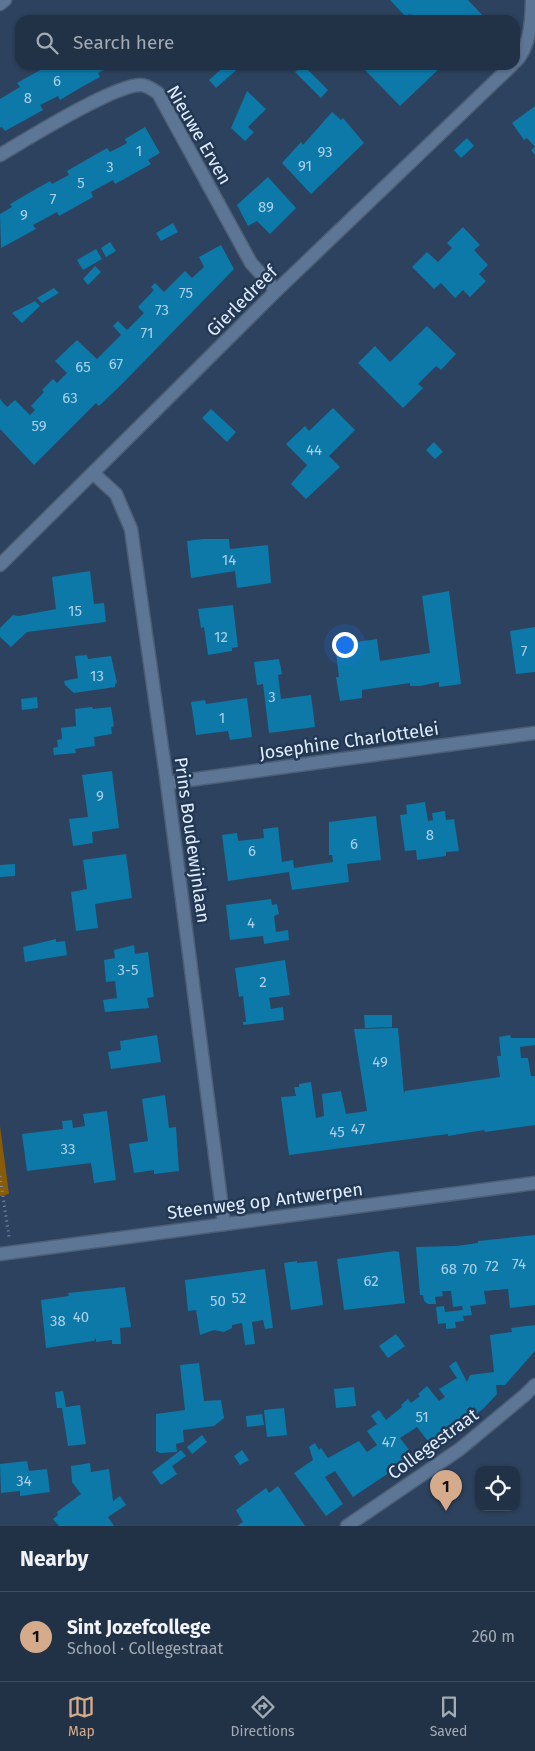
<!DOCTYPE html>
<html lang="en">
<head>
<meta charset="utf-8">
<style>
	body { margin:0; font-family:"Fira Sans",sans-serif; background:#2a3a4d; color:#f1f3f6 }
	.controls { position:absolute; right:15px; bottom:15px; display:grid; overflow:hidden; border-radius:10px; box-shadow:0 1px 4px #0004 }
	.controls button { width:45px; height:45px; display:grid; place-items:center; padding:0; border:0; border-bottom:1px solid #3f4d5f; background:#223246; color:#f1f3f6; font:25px sans-serif }
	.you { position:absolute; left:344px; top:644px; width:18px; height:18px; margin:-12px; border:4px solid #fff; border-radius:50%; background:#1a73e8; box-shadow:0 0 0 8px #1a73e833 }
	.badge { display:grid; place-items:center; width:32px; height:32px; border-radius:50%; background:#d6ab8b; color:#111; font-size:16px; font-weight:700 }
	.pin { position:absolute; translate:-50% -41px; filter:drop-shadow(0 1px 2px #0008) }
	.pin::after { content:''; position:absolute; top:26px; width:18px; height:15px; background:inherit; clip-path:polygon(0 0,100% 0,50% 100%) }
	.list { margin:0; padding:0; list-style:none }
	h2 { display:flex; justify-content:space-between; align-items:center; height:65px; margin:0; padding:0 20px; font-size:21px }
	h2 small { font-size:16px; font-weight:400; color:#a2aab3 }
	.list li { display:grid; grid-template-columns:32px 1fr auto; gap:15px; align-items:center; box-sizing:border-box; height:90px; padding:0 20px; border-top:1px solid #3f4d5f }
	.list b { display:block; font-size:19px; white-space:nowrap }
	.list p { margin:0; font-size:16px; white-space:nowrap; color:#a2aab3 }
	.list em { font-size:16px; font-style:normal; color:#a2aab3 }
	.icon { flex:none; width:28px; height:28px; fill:none; stroke:currentColor; stroke-width:2; stroke-linecap:round; stroke-linejoin:round }
	.map { position:relative; flex:none; width:535px; height:1526px; overflow:hidden }
	.search { position:absolute; background:#223246; box-shadow:0 1px 4px #0004; left:15px; right:15px; top:15px; height:55px; display:flex; align-items:center; gap:12px; box-sizing:border-box; padding:0 18px; border-radius:15px; color:#a2aab3; font-size:19px }
	.sheet { height:155px; background:#223246 }
	nav { display:flex; justify-content:space-around; align-items:center; box-sizing:border-box; height:70px; border-top:1px solid #3f4d5f; background:#223246; font-size:14px; color:#a2aab3 }
	nav a { display:grid; justify-items:center; gap:2px }
	nav .on { color:#d6ab8b }
	.map>svg:first-child { display:block }
	.green { fill:#895c08 }
	.building { fill:#0d79a8 }
	.lines { fill:none; stroke-linecap:round; stroke-linejoin:round }
	.minor-casing { stroke:#4d5f77; stroke-width:15 }
	.tertiary-casing { stroke:#4d5f77; stroke-width:15 }
	.path { stroke:#7f90a8; stroke-width:3; stroke-dasharray:1 4; stroke-linecap:butt }
	.minor { stroke:#5e7695; stroke-width:12 }
	.tertiary { stroke:#5e7695; stroke-width:12 }
	.labels { text-anchor:middle; dominant-baseline:central; stroke-width:5; stroke-linejoin:round; paint-order:stroke }
	.number-label { font-size:15px; fill:#abd0e9 }
	.street-label { font-size:18px; fill:#e0edff; stroke:#233853 }
</style>
</head>
<body>
<div class="map">
<svg width="535" height="1526" viewBox="0 0 535 1526">
	<rect width="100%" height="100%" fill="#2d425e"/>
	<!-- green -->
	<path class="green" d="M0,1126L9,1194L0,1196Z"/>
	<!-- building -->
	<path class="building" d="M390,0H468L487,20H417L409,14L406,17Z
		M49,65L54,69L60,65H113L98,73L100,77L80,88L60,100L58,96L40,105L43,110L5,131L2,127L0,128V99L20,87L17,83Z
		M226,65H242L216,88L209,80Z
		M303,65L328,90L321,98L295,72Z
		M366,65H443L400,106L363,68Z
		M247,91L266,109L248,127L254,132L245,141L231,128Z
		M535,106V155L531,150L535,147L527,138L524,140L512,123Z
		M332,112L341,120L343,118L364,143L311,194L282,163L301,142L303,145Z
		M145,127L160,153L148,160L151,164L115,184L113,180L91,192L93,197L59,216L57,212L33,225L36,229L1,248L0,214L12,207L10,204L50,181L52,184L69,175L67,171L107,148L110,152L118,148L127,143L125,139Z
		M467,138L474,146L461,158L454,150Z
		M268,177L296,208L270,234L257,221L248,226L237,205Z
		M173,223L178,232L161,241L156,233Z
		M463,227L480,245L474,250L488,265L479,274L486,281L470,297L463,290L455,298L441,283L434,289L412,267L427,252L438,262L452,248L447,243Z
		M110,242L116,251L106,257L101,248Z
		M221,245L234,269L121,385L99,406L96,403L34,465L0,429V399L7,407L15,400L30,415L35,410L31,406L44,392L42,390L53,379L57,383L67,373L55,361L77,340L97,359L121,335L113,326L118,321L127,330L144,313L138,307L154,290L151,287L155,283L164,292L185,271L192,278L204,267L199,257Z
		M96,249L102,259L83,270L77,260Z
		M95,266L101,272L88,285L83,279Z
		M54,288L59,293L42,303L37,298Z
		M35,301L40,306L22,323L12,313Z
		M427,326L456,354L441,370L436,366L418,384L423,388L403,408L358,363L375,346L390,362Z
		M333,408L355,430L329,456L340,467L306,499L291,484L307,465L286,444L305,426L309,431Z
		M211,409L236,432L227,442L202,418Z
		M434,442L443,452L435,459L426,450Z
		M203,539H229L230,549L268,545L271,583L237,588L235,571L191,578L187,541Z
		M90,571L94,604L104,603L106,622L27,632L11,647L0,637V628L13,615L19,616L56,609L52,577Z
		M449,591L461,684L439,687V682L420,686H410V683L362,690V698L340,701L336,677H339L335,645L377,639L380,661L430,653L422,596Z
		M233,605L238,647L232,648V651L208,655L204,627L201,628L198,609Z
		M535,627V672L516,674L510,631Z
		M87,655L88,659L111,656L117,683L115,684V687L74,693L65,685L64,681L78,678L75,656Z
		M279,659L282,674L278,675L281,699L311,695L315,727L269,733L263,684L257,685L254,662Z
		M37,697L38,708L22,710L21,699Z
		M247,698L252,737L230,740L228,731L196,735L191,702L205,700L206,704Z
		M92,707L93,709L111,707L114,726L111,727L112,734L94,737L95,746L75,749L76,753L54,755L53,748L58,747L57,740L62,739L61,728L76,726L75,709Z
		M112,771L119,828L92,832L93,843L73,846L69,819L88,817L82,775Z
		M425,802L428,821L433,820L432,813L445,811L446,820L454,819L459,851L446,852V856L417,860L416,850L405,851L400,815L407,814L406,805Z
		M376,816L381,860L347,864L349,882L292,890L289,872L228,881L222,835L237,833L238,841L264,838L263,829L278,827L282,862L293,860L294,868L333,862L332,855H329V822Z
		M126,854L132,898L95,904L98,928L76,931L71,892L87,889L83,860Z
		M15,864V876L0,877V865Z
		M271,899L272,905L277,904L279,914L274,916L276,932L288,930L289,940L264,944L263,936L230,940L226,905Z
		M56,939V942L65,941L67,955L25,962L23,947Z
		M134,945L135,954L148,952L154,997L147,998L149,1008L105,1012L103,1000L117,998L115,981L106,982L104,960L115,958L114,950Z
		M285,960L290,995L269,998L271,1009L283,1007L284,1020L243,1025V1022H246L243,996L239,997L235,968Z
		M364,1015H392V1027L365,1028Z
		M398,1028L404,1094L405,1091L500,1077L497,1056H501L499,1037L510,1035L511,1038H535V1045L520,1047L521,1058H528L531,1076H535V1125L485,1132L484,1130L448,1136V1134L289,1155L281,1097L296,1096L294,1087H299V1084L311,1082L316,1118L324,1116L322,1094L341,1091L346,1114L367,1111L354,1029Z
		M157,1035L161,1062L111,1069L108,1052L121,1050L120,1041Z
		M165,1095L169,1128L176,1127L179,1171L154,1174V1170L134,1173L129,1144L148,1141L142,1099Z
		M107,1111L116,1180L94,1183L91,1163L27,1171L22,1134L63,1129L62,1121L72,1120L73,1128L85,1126L83,1114Z
		M535,1235V1305L510,1308L508,1289L484,1291L486,1304L470,1306L472,1315L463,1316L464,1321L455,1322L456,1328L446,1329V1323L438,1324L436,1307L444,1306L445,1312L463,1310L462,1306L453,1307L451,1291H442L443,1296L435,1297L436,1304H428L424,1301L423,1295H420L416,1247L456,1246L478,1243V1241Z
		M395,1251L399,1252L405,1303L344,1310L337,1259Z
		M297,1261V1263L317,1261L323,1305L291,1310L284,1263Z
		M265,1269L273,1328L265,1329L263,1320L252,1322L255,1344L245,1345L242,1323L232,1325V1328L224,1332L214,1330L200,1335L196,1310L188,1311L185,1280Z
		M125,1287L131,1327L120,1328L121,1344H112V1340L96,1342V1338L94,1341L46,1348L41,1300L69,1296L68,1293Z
		M535,1325V1351L505,1385H496L497,1394L483,1409L431,1445L417,1427L400,1438L414,1456L353,1497L335,1471L325,1477L343,1504L326,1516L294,1473L313,1460L309,1447L315,1443L319,1450L321,1448L328,1458L359,1441L367,1452L377,1445L367,1431L377,1424L371,1416L379,1410L386,1420L402,1407L401,1405L408,1399L411,1403L420,1396L418,1394L427,1386L439,1401L445,1397L439,1389L457,1378L449,1366L456,1361L467,1382L470,1375L494,1372L490,1335L512,1332L511,1328Z
		M396,1334L405,1346L388,1358L379,1346Z
		M199,1363L204,1401L221,1400L224,1418L214,1426L183,1430L184,1442L176,1444L177,1452L160,1453L156,1451V1414L185,1410L180,1365Z
		M354,1387L356,1406L336,1408L334,1389Z
		M63,1391L66,1407L80,1405L86,1444L68,1446L62,1408H57L55,1392Z
		M284,1408L287,1435L267,1437L264,1410Z
		M262,1414L264,1425L247,1427L246,1416Z
		M202,1435L207,1442L192,1454L187,1447Z
		M181,1450L186,1456L172,1466L177,1474L161,1485L152,1472Z
		M242,1450L249,1460L240,1465L234,1456Z
		M27,1461L29,1471L47,1469L50,1492L20,1496V1491L1,1493L0,1464Z
		M90,1463L91,1472L109,1469L113,1501L120,1496L126,1505L108,1517L114,1526H59L53,1519L58,1515L57,1512L81,1494L72,1482L71,1466Z
		M278,1486L305,1526H237L243,1522L236,1510L266,1488L269,1493Z"/>
	<g class="lines">
		<defs>
			<path id="minor" d="M0,4L5,0
				M515,62C530,48 532,20 532,0
				M0,155C27,139 115,84 141,85C147,85 153,90 158,93L251,263L276,291
				M94,474L116,494L131,529L167,783L224,1224
				M0,565L276,291L512,65
				M167,783L535,733
				M347,1526L460,1449L525,1395L535,1385"/>
			<path id="tertiary" d="M0,1254L535,1183"/>
		</defs>
		<!-- minor casing -->
		<use href="#minor" class="minor-casing"/>
		<!-- tertiary casing -->
		<use href="#tertiary" class="tertiary-casing"/>
		<!-- path -->
		<path class="path" d="M0,1176L9,1237"/>
		<!-- minor -->
		<use href="#minor" class="minor"/>
		<!-- tertiary -->
		<use href="#tertiary" class="tertiary"/>
	</g>
	<g class="labels">
		<!-- number labels -->
		<g class="number-label">
			<text x="57" y="81">6</text>
			<text x="28" y="98">8</text>
			<text x="139" y="151">1</text>
			<text x="325" y="152">93</text>
			<text x="305" y="166">91</text>
			<text x="110" y="167">3</text>
			<text x="81" y="183">5</text>
			<text x="53" y="199">7</text>
			<text x="266" y="207">89</text>
			<text x="24" y="215">9</text>
			<text x="186" y="293">75</text>
			<text x="162" y="310">73</text>
			<text x="147" y="333">71</text>
			<text x="116" y="364">67</text>
			<text x="83" y="367">65</text>
			<text x="70" y="398">63</text>
			<text x="39" y="426">59</text>
			<text x="314" y="450">44</text>
			<text x="229" y="560">14</text>
			<text x="75" y="611">15</text>
			<text x="221" y="637">12</text>
			<text x="524" y="651">7</text>
			<text x="97" y="676">13</text>
			<text x="272" y="697">3</text>
			<text x="222" y="718">1</text>
			<text x="100" y="796">9</text>
			<text x="430" y="835">8</text>
			<text x="354" y="844">6</text>
			<text x="252" y="851">6</text>
			<text x="251" y="923">4</text>
			<text x="128" y="970">3-5</text>
			<text x="263" y="982">2</text>
			<text x="380" y="1062">49</text>
			<text x="358" y="1129">47</text>
			<text x="337" y="1132">45</text>
			<text x="68" y="1149">33</text>
			<text x="519" y="1264">74</text>
			<text x="492" y="1266">72</text>
			<text x="449" y="1269">68</text>
			<text x="470" y="1269">70</text>
			<text x="371" y="1281">62</text>
			<text x="239" y="1298">52</text>
			<text x="218" y="1301">50</text>
			<text x="81" y="1317">40</text>
			<text x="58" y="1321">38</text>
			<text x="422" y="1417">51</text>
			<text x="389" y="1442">47</text>
			<text x="24" y="1481">34</text>
		</g>
		<!-- street labels -->
		<g class="street-label">
			<text transform="translate(199 135) rotate(60)">Nieuwe Erven</text>
			<text transform="translate(242 301) rotate(-45)">Gierledreef</text>
			<text transform="translate(349 741) rotate(-8)">Josephine Charlottelei</text>
			<text transform="translate(192 840) rotate(82)">Prins Boudewijnlaan</text>
			<text transform="translate(265 1201) rotate(-7)">Steenweg op Antwerpen</text>
			<text transform="translate(433 1444) rotate(-36)">Collegestraat</text>
		</g>
	</g>
</svg>
<div class="controls">
<button><svg class="icon" aria-label="locate" viewBox="0 0 24 24"><circle cx="12" cy="12" r="6"/><path d="M12 2v4M12 18v4M2 12h4M18 12h4"/></svg></button>
</div>
<div class="you"></div>
<div class="pin badge" style="left:446px;top:1511px">1</div>
<div class="search"><svg class="icon" aria-label="search" viewBox="0 0 24 24"><circle cx="10" cy="10" r="6"/><path d="M15 15l6 6"/></svg>Search here</div>
</div>
<section class="sheet">
<h2>Nearby<small></small></h2>
<ul class="list">
<li><span class="badge">1</span><div><b>Sint Jozefcollege</b><p>School · Collegestraat</p></div><em>260 m</em></li>
</ul>
</section>
<nav>
<a class="on"><svg class="icon" aria-label="map" viewBox="0 0 24 24"><path d="M3 6l6-2 6 2 6-2v14l-6 2-6-2-6 2zM9 4v14M15 6v14"/></svg>Map</a>
<a><svg class="icon" aria-label="directions" viewBox="0 0 24 24"><path d="M12 3l9 9-9 9-9-9zM9 14v-3h6M13 9l2 2-2 2"/></svg>Directions</a>
<a><svg class="icon" aria-label="saved" viewBox="0 0 24 24"><path d="M7 4h10v16l-5-4-5 4z"/></svg>Saved</a>
</nav>
</body>
</html>
